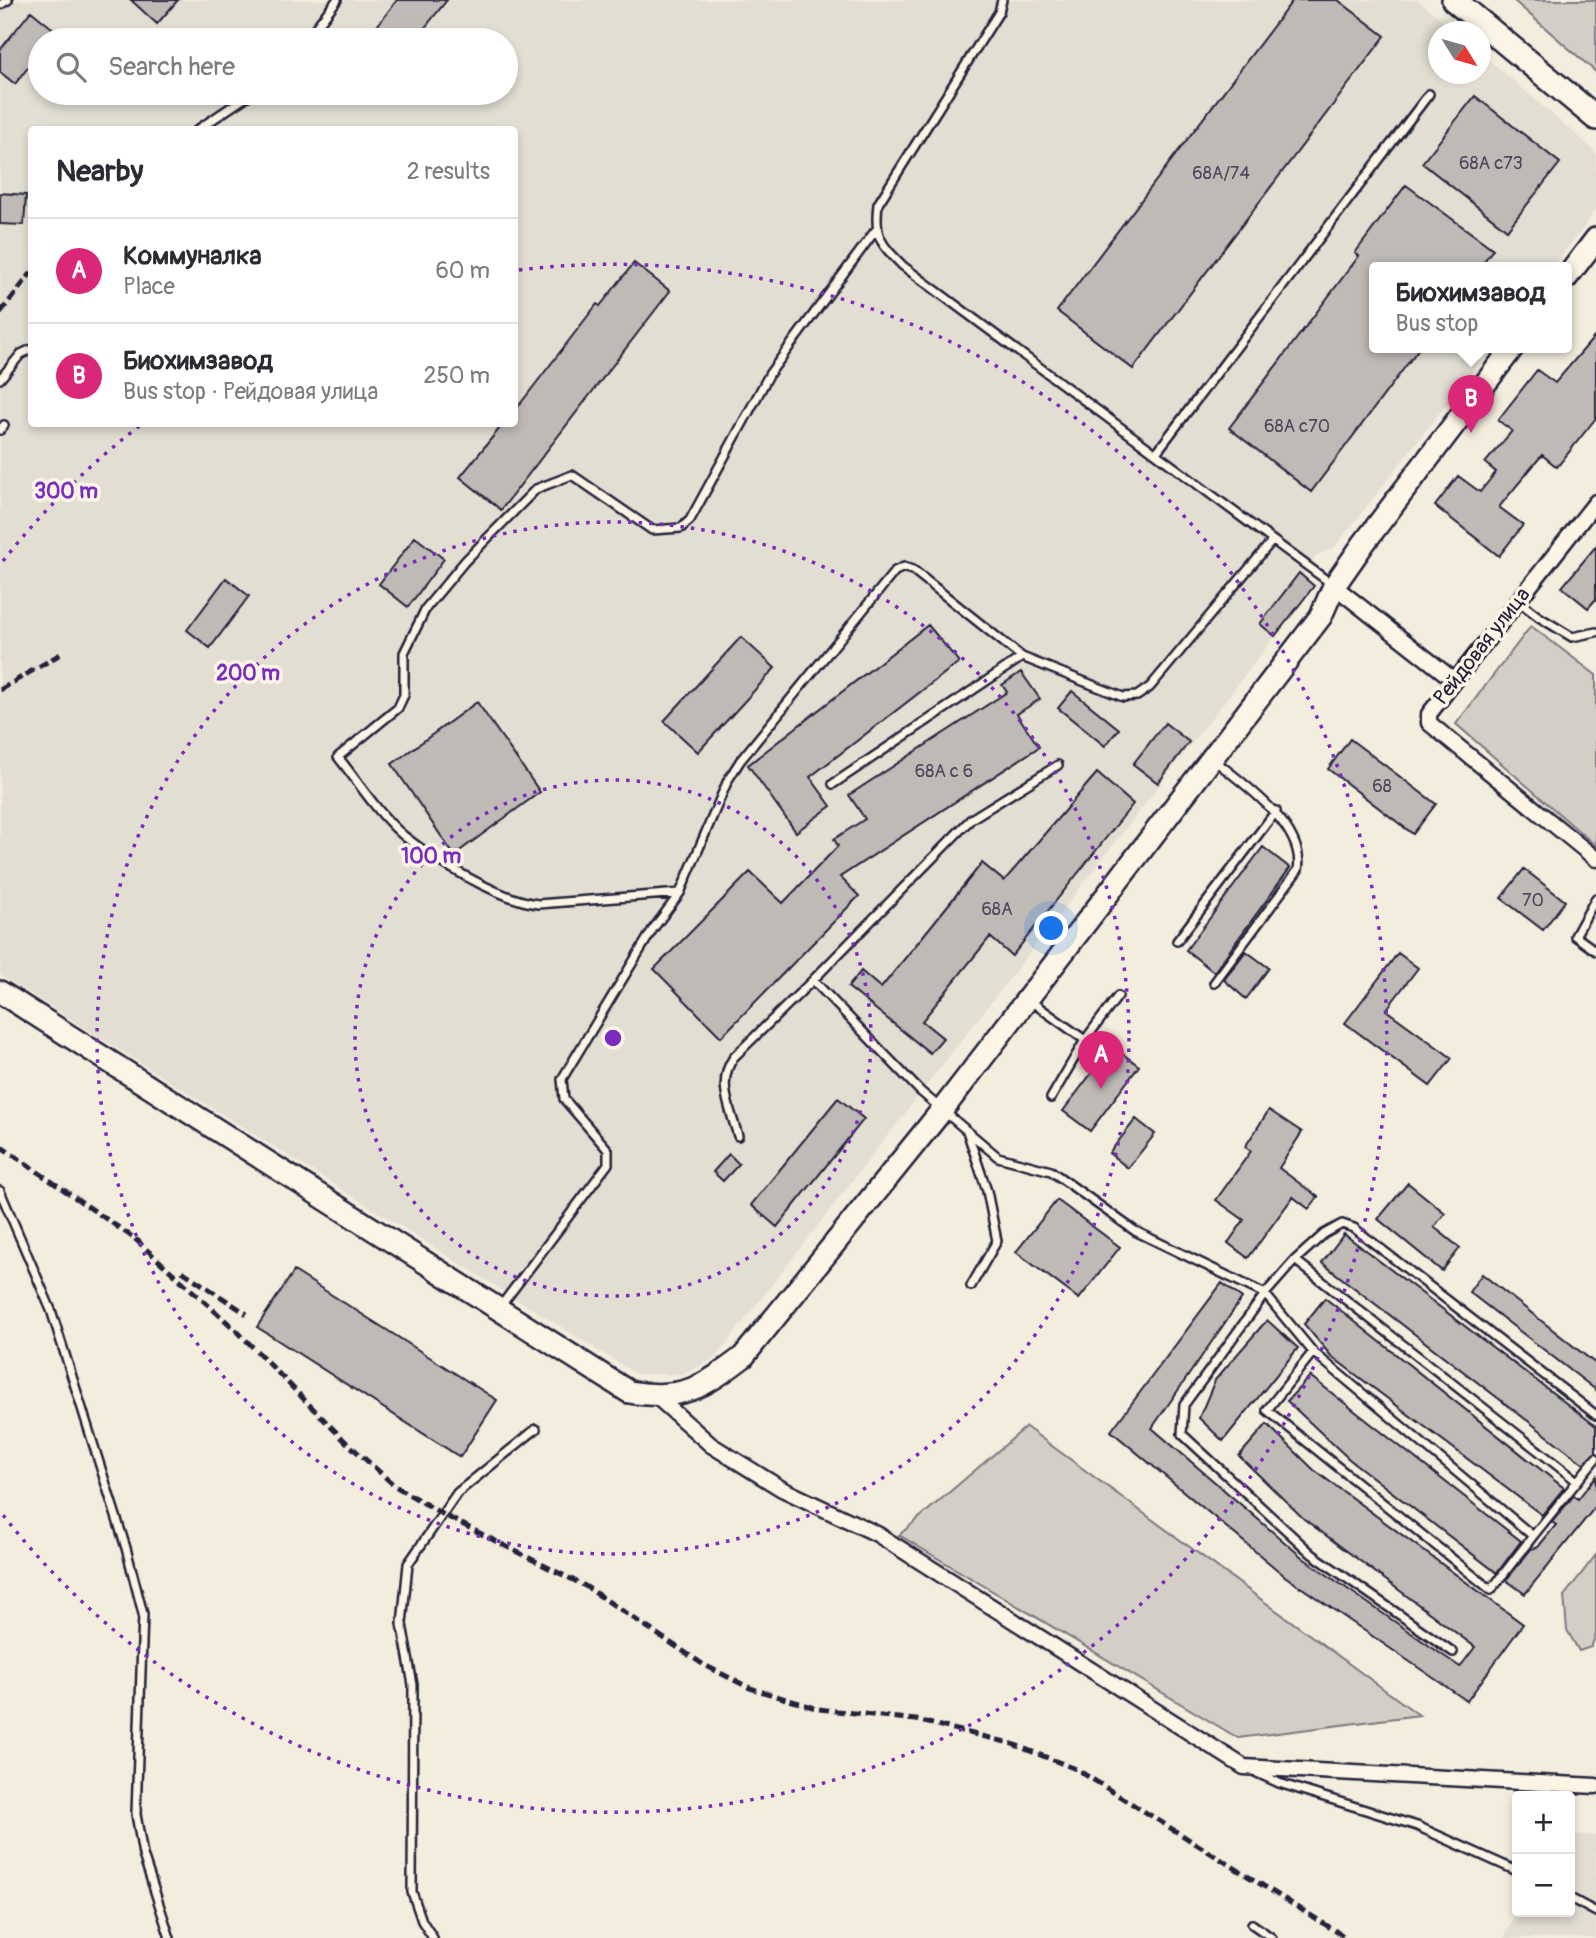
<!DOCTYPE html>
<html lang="en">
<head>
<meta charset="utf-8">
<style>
	body { margin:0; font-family:Pangolin,sans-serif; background:#f2f2f3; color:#2b2b33 }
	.controls { position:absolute; right:21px; bottom:21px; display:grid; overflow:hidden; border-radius:7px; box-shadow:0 4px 10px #0003 }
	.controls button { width:63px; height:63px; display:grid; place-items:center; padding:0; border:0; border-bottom:2px solid #e1e1e2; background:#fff; color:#2b2b33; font:35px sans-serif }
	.compass { position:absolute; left:1428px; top:21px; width:63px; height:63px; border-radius:50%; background:#fff; box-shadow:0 4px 10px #0003; rotate:127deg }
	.you { position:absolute; left:1052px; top:929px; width:24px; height:24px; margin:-18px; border:5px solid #fff; border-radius:50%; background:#1a73e8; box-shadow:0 0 0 10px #1a73e833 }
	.badge { display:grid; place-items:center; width:46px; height:46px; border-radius:50%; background:#db2777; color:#fff; font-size:23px; font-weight:700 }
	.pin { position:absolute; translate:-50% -58px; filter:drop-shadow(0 2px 4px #0008) }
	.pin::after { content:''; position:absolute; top:37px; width:24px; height:21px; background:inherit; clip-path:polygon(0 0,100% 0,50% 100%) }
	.popup { position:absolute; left:1369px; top:262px; width:203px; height:91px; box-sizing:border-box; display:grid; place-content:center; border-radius:7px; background:#fff; filter:drop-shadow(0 2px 5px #0005); font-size:23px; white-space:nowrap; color:#7c7c81 }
	.popup b { font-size:26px; color:#2b2b33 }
	.popup::after { content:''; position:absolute; left:50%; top:100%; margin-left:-14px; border:14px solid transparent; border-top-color:#fff }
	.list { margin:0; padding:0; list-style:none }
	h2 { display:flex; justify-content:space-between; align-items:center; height:91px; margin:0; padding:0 28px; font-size:30px }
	h2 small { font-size:23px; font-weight:400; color:#7c7c81 }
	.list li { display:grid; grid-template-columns:46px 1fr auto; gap:21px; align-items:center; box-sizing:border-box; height:105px; padding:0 28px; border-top:2px solid #e1e1e2 }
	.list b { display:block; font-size:26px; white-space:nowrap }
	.list p { margin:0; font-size:23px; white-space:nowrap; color:#7c7c81 }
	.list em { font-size:23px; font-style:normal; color:#7c7c81 }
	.icon { flex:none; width:38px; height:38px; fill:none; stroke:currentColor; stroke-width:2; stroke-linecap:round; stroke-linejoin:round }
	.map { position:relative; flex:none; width:1596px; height:1938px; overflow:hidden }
	.search { position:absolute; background:#fff; box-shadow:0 4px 10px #0003; left:28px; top:28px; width:490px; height:77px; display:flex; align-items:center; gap:18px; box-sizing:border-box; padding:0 24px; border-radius:38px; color:#7c7c81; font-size:26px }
	.panel { position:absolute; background:#fff; box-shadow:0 4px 10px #0003; left:28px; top:126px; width:490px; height:301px; border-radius:7px }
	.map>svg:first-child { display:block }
	.built { fill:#e3ded2; fill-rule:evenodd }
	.green { fill:#d4cfc6; stroke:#7b7880; stroke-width:2 }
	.building { fill:#bfbab6; stroke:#22223b; stroke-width:2 }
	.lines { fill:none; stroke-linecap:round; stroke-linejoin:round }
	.service-casing { stroke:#22223b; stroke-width:12 }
	.minor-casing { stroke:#22223b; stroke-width:19 }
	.secondary-casing { stroke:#22223b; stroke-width:26 }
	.primary-casing { stroke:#22223b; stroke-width:28 }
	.service { stroke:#fcf5e5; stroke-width:7 }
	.minor { stroke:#fcf5e5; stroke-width:14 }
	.secondary { stroke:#fcf5e5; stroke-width:21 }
	.primary { stroke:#fcf5e5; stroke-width:23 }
	.rail { stroke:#22223b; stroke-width:5; stroke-dasharray:10 5; stroke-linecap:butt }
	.ring { fill:none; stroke:#7b2cbf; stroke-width:3.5; stroke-dasharray:3.5 7 }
	.labels { text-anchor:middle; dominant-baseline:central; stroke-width:7; stroke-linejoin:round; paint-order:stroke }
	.number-label { font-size:18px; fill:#49485a }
	.street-label { font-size:21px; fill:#22223b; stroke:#fcf5e5 }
	.centre { fill:#7b2cbf; stroke:#fcf5e5; stroke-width:3.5 }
	.ring-label { font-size:21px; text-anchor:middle; font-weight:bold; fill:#7b2cbf; stroke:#fcf5e5; stroke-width:7; stroke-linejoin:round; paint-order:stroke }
</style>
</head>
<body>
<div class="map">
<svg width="1596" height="1938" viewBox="0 0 1596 1938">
	<rect width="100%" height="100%" fill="#f3edde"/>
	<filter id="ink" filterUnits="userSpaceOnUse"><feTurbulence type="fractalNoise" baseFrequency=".0143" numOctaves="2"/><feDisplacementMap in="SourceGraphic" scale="14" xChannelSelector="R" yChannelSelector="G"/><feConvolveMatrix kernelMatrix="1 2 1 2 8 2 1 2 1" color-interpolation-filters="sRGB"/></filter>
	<g filter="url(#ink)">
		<!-- built -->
		<path class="built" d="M0,0H1418L1455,31L1438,32V74H1480L1481,53L1596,152V207L1588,222L1553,267H1375V347H1491L1335,547L1316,556L1302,576L1314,586L715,1358L684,1374H636L0,975ZM40,40H506V93H40ZM32,130H514V424H32Z
			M1570,1834L1596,1836V1938H1504L1517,1910L1570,1912Z"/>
		<!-- green -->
		<path class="green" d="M1513,0H1596V72Z
			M1531,626L1596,675V846L1456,724Z
			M1026,1427L1419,1715L1238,1738L899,1535Z
			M1596,1555V1635L1591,1647L1579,1651L1567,1630L1564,1596Z"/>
		<!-- building -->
		<path class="building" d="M131,0H178L157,24Z
			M397,0H447L415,40H379L371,34Z
			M1293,0H1338L1385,36L1133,369L1057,311Z
			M31,11L57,32L50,40H40V52L15,84L0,72V50Z
			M1475,96L1560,163L1507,230L1422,163Z
			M1406,185L1493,249L1480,267H1375V347H1420L1311,492L1229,428L1359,256L1355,253Z
			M0,193L26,195L24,225L0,224Z
			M634,263L670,291L501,510L460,477L499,429L506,424H514V412L597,304L600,306Z
			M1596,335V418L1557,467L1542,455L1499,507L1523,525L1499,556L1435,506L1458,476L1480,492L1496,472L1485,463L1512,431L1498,420L1537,370L1555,383Z
			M415,537L444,559L408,607L379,584Z
			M1596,546V599L1588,608L1562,587Z
			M1299,573L1314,586L1275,636L1260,624Z
			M226,578L249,596L210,648L187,630Z
			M928,625L959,662L810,777L831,806L796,832L748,765Z
			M741,637L775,668L698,752L664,721Z
			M1021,672L1040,699L1017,714L1039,747L840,877L859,896L721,1037L654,969L750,872L783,903L838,846L834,839L865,819L849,795L1007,692L1002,685Z
			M1072,691L1119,729L1105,746L1058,708Z
			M477,702L540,792L454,855L392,764Z
			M1165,723L1189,742L1158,783L1133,764Z
			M1350,739L1436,804L1413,834L1328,769Z
			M1097,773L1133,804L1012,956L990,937L922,1021L943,1038L930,1053L848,987L861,971L881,988L982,863L1004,881Z
			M1263,847L1290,868L1214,972L1186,950Z
			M1524,869L1565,901L1543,930L1501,898Z
			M1246,951L1269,968L1246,999L1224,980Z
			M1398,953L1418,968L1386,1010L1452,1058L1430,1086L1345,1023Z
			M1112,1046L1139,1066L1090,1131L1063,1111Z
			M838,1098L864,1119L777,1227L751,1205Z
			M1269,1110L1302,1132L1279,1168L1318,1197L1309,1209L1293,1197L1248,1258L1228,1243L1244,1220L1216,1200L1251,1151L1245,1147Z
			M1136,1119L1155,1134L1128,1168L1109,1153Z
			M729,1154L739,1164L723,1181L713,1172Z
			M1408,1183L1445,1213L1434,1227L1460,1248L1442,1271L1378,1219Z
			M1057,1200L1120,1247L1079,1299L1016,1252Z
			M1344,1234L1596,1426V1452L1584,1464L1322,1263Z
			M294,1271L497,1400L460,1457L257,1327Z
			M1482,1274L1596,1364V1390L1469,1292Z
			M1222,1283L1242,1298L1152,1428L1303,1558L1460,1667L1475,1647L1304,1519L1239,1456L1267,1424L1314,1470L1523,1624L1467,1701L1286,1577L1111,1431Z
			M1325,1298L1564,1488L1542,1515L1331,1356L1304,1324Z
			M1267,1320L1298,1348L1223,1441L1199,1418L1215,1380Z
			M1310,1376L1521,1541L1497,1573L1349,1459L1287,1401Z
			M1596,1476V1506L1525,1594L1506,1580L1531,1549L1538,1547L1556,1525L1552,1522L1574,1495L1578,1499Z"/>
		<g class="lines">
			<defs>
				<path id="service" d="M1002,0L999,12L878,204C874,237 880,243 903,266L1333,585
					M0,5L8,0
					M306,40L337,0
					M197,130L252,93
					M875,231L770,373L690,520L681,528L652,530L572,475L536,489L465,561L426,608L404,653V695L398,708L338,757C359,783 378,814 404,836C434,860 500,900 538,904L680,893L728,780L740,761L895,571L904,567L913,570L1022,657L1123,697L1137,696L1150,687L1272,541
					M0,379L21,354L32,349
					M0,430L4,425
					M1156,453L1429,94
					M1518,601L1539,617L1572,637L1596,632
					M1214,760C1244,784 1306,827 1298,870L1214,983
					M1058,765L971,819L813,980L920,1091L998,1157L1051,1171L1135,1231L1265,1294L1295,1260
					M833,784L1022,657
					M1596,898L1575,936L1596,951
					M1177,941L1276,811
					M1029,1000L1085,1040
					M1051,1098L1085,1040L1118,996
					M967,1131L987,1191L997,1241L971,1286
					M738,1136C730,1108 716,1082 734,1057L813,980
					M0,1191L51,1310L126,1548L143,1614L136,1814L143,1855L170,1938
					M500,1307L608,1164V1150L564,1099L562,1079L653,929L680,893
					M1313,1352L1533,1536L1596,1458
					M1577,1481L1295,1260L1324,1234L1342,1224L1354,1228L1596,1415
					M1453,1652L1312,1554L1182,1434L1184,1405L1265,1294L1313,1352L1267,1410L1491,1590L1533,1536
					M1255,1772L1279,1783L1417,1826L1517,1871
					M1570,1898L1596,1912
					M1252,1924L1272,1938
					M433,1938L422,1921L412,1892L413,1685L402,1624L408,1564L457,1493L536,1429"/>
				<path id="minor" d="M1596,502L1429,714V723L1596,859
					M1334,586L1455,681
					M657,1397L711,1445L782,1489L877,1534L1244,1767L1596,1786"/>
				<path id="secondary" d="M1567,277L1596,239
					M0,992L629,1392C682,1401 702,1388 743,1357L943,1109L1321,616L1334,586L1364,543L1513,347"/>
				<path id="primary" d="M1454,0L1596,118"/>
			</defs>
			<!-- service casing -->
			<use href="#service" class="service-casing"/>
			<!-- minor casing -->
			<use href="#minor" class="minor-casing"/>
			<!-- secondary casing -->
			<use href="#secondary" class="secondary-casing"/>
			<!-- primary casing -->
			<use href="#primary" class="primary-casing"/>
			<!-- service -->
			<use href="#service" class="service"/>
			<!-- minor -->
			<use href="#minor" class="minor"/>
			<!-- secondary -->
			<use href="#secondary" class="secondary"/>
			<!-- primary -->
			<use href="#primary" class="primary"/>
			<!-- rail -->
			<path class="rail" d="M0,313L32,272
				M0,690L62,653
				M0,1146L141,1243
				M135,1239L238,1332L344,1440L395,1486L444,1515L585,1586L704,1665L750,1688L819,1709L916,1720L1010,1743L1076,1769L1347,1938
				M182,1271L247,1314"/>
		</g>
	</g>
	<!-- distance rings -->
	<g class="ring">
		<circle cx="613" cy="1038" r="258"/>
		<circle cx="613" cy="1038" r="516"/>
		<path d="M3 561A774 774 0 0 1 142 424M519 270A774 774 0 1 1 3 1515"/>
	</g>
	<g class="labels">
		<!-- number labels -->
		<g class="number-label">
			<text x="1491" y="163">68А с73</text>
			<text x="1221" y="173">68А/74</text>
			<text x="1297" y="426">68А с70</text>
			<text x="944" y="771">68А с 6</text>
			<text x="1382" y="786">68</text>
			<text x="1533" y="900">70</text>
			<text x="997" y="909">68А</text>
		</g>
		<!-- street labels -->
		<g class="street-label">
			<text transform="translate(1482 646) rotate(-52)">Рейдовая улица</text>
		</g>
	</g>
	<circle cx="613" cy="1038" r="10" class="centre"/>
	<g class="ring-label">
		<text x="66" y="498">300 m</text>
		<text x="248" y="680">200 m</text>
		<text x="431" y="863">100 m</text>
	</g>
</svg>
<div class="controls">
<button>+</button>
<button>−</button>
</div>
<svg class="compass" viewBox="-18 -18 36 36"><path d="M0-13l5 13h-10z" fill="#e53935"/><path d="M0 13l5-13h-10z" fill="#7c7c81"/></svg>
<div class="you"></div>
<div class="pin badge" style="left:1101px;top:1089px">A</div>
<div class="pin badge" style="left:1471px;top:433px">B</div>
<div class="popup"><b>Биохимзавод</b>Bus stop</div>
<div class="search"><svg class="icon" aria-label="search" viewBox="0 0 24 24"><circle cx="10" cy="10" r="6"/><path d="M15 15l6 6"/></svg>Search here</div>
<section class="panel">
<h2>Nearby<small>2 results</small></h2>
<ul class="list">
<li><span class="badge">A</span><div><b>Коммуналка</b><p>Place</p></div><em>60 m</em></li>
<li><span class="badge">B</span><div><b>Биохимзавод</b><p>Bus stop · Рейдовая улица</p></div><em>250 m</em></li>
</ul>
</section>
</div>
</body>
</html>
